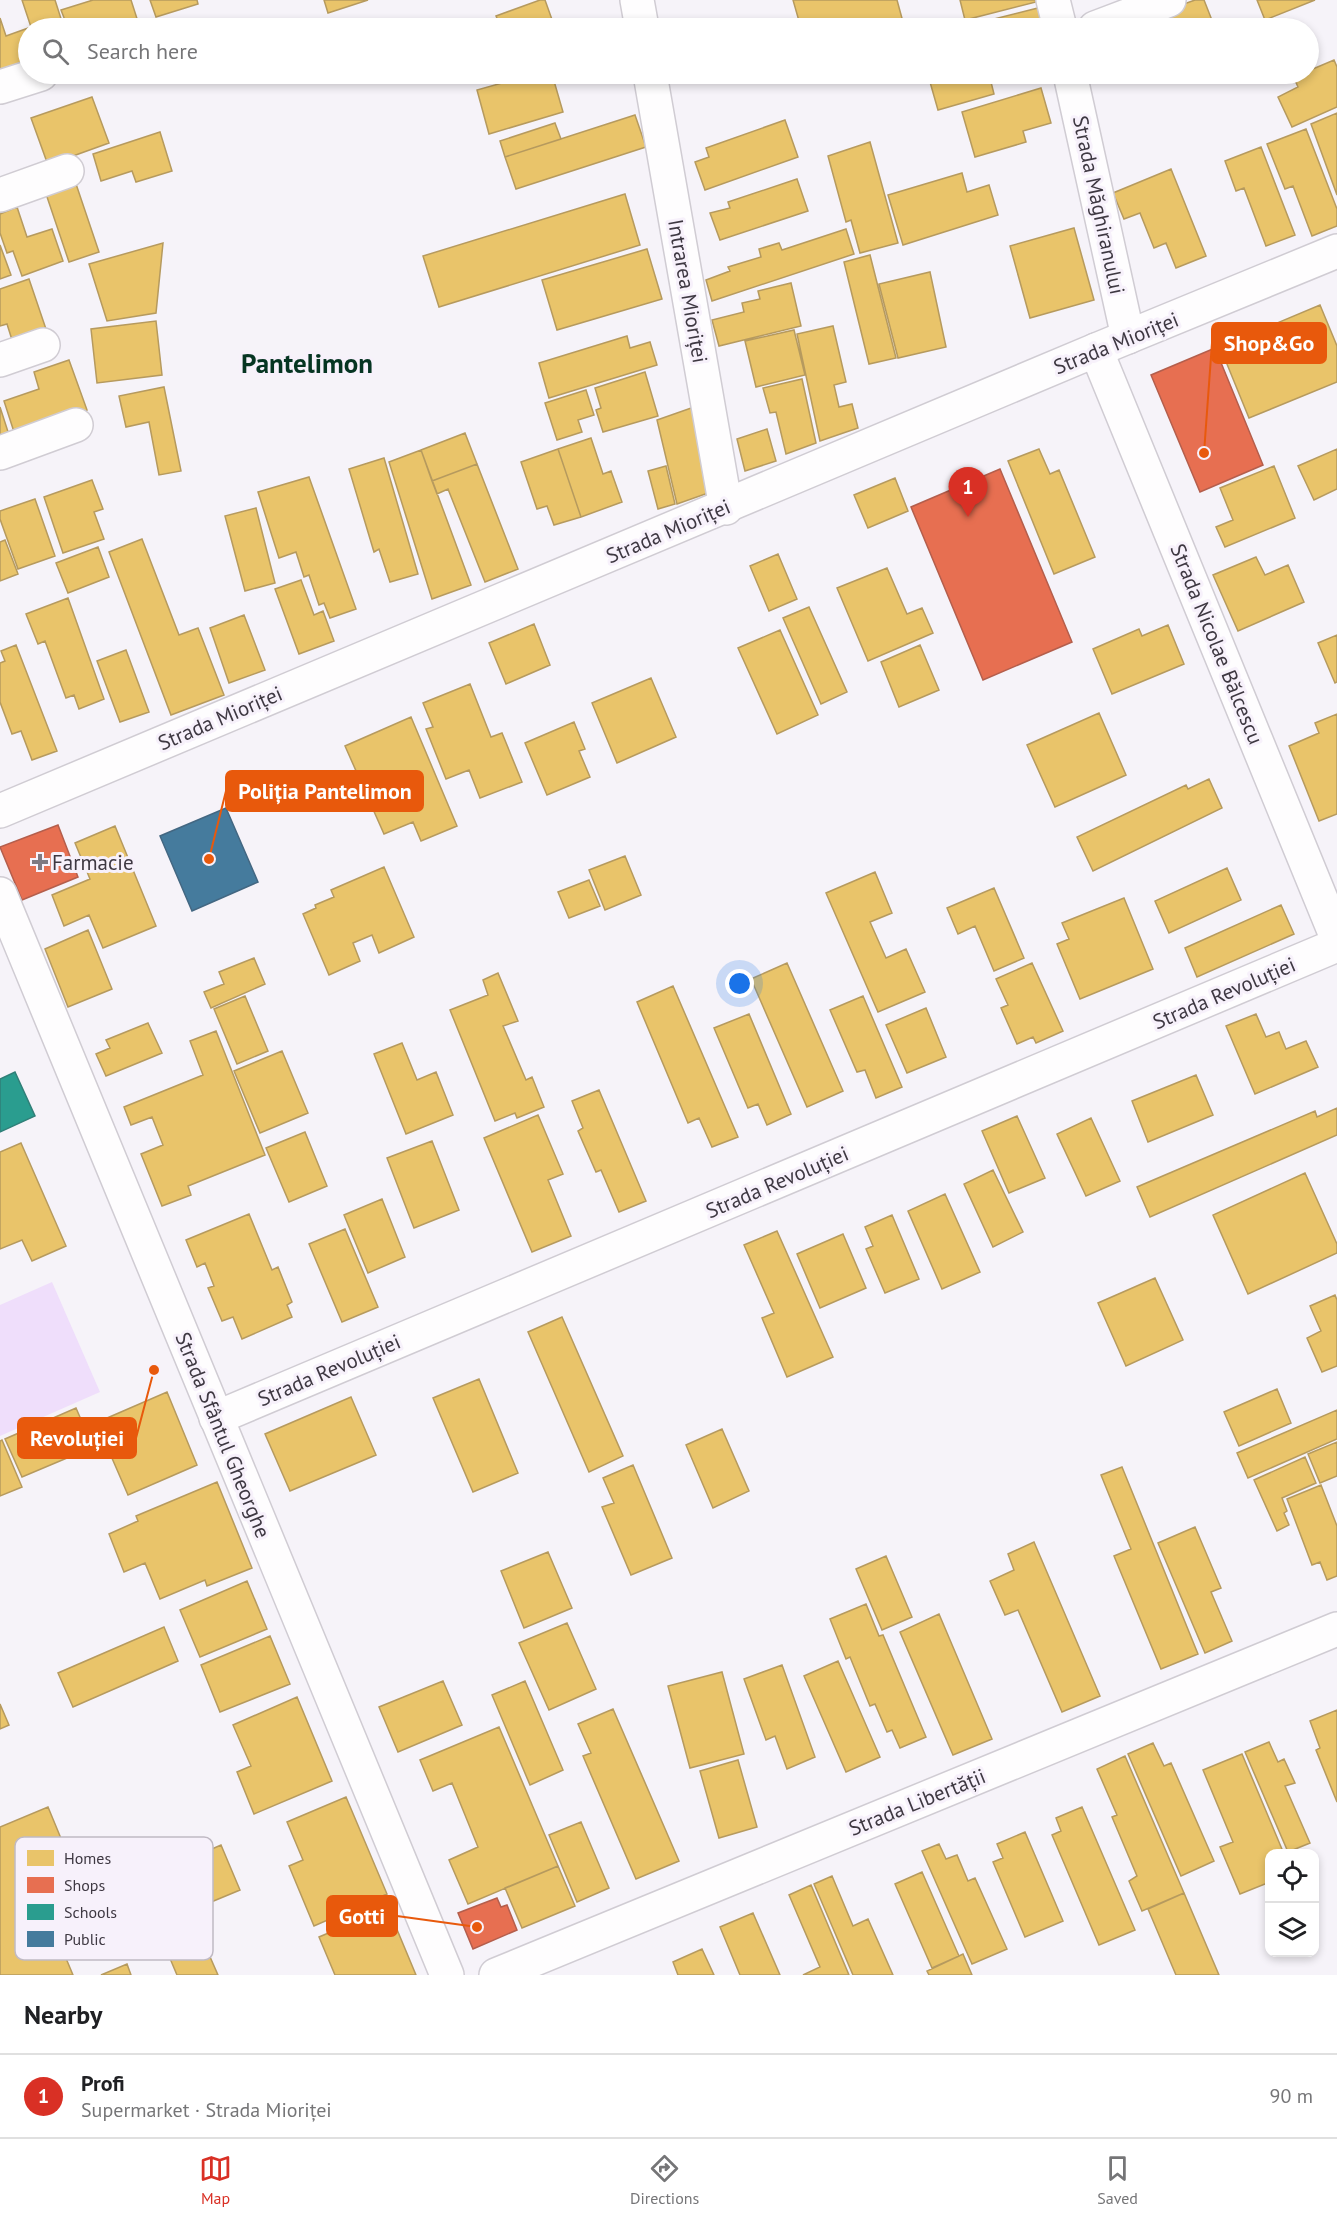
<!DOCTYPE html>
<html lang="en">
<head>
<meta charset="utf-8">
<style>
	body { margin:0; font-family:"PT Sans",sans-serif; background:#f2f2f2; color:#202124 }
	.controls { position:absolute; right:18px; bottom:18px; display:grid; overflow:hidden; border-radius:12px; box-shadow:0 3px 9px #0003 }
	.controls button { width:54px; height:54px; display:grid; place-items:center; padding:0; border:0; border-bottom:2px solid #e0e0e0; background:#fff; color:#202124; font:30px sans-serif }
	.you { position:absolute; left:740px; top:984px; width:21px; height:21px; margin:-15px; border:4px solid #fff; border-radius:50%; background:#1a73e8; box-shadow:0 0 0 9px #1a73e833 }
	.badge { display:grid; place-items:center; width:39px; height:39px; border-radius:50%; background:#d93025; color:#fff; font-size:20px; font-weight:700 }
	.pin { position:absolute; translate:-50% -50px; filter:drop-shadow(0 2px 3px #0008) }
	.pin::after { content:''; position:absolute; top:32px; width:21px; height:18px; background:inherit; clip-path:polygon(0 0,100% 0,50% 100%) }
	.list { margin:0; padding:0; list-style:none }
	h2 { display:flex; justify-content:space-between; align-items:center; height:78px; margin:0; padding:0 24px; font-size:26px }
	h2 small { font-size:20px; font-weight:400; color:#757577 }
	.list li { display:grid; grid-template-columns:39px 1fr auto; gap:18px; align-items:center; box-sizing:border-box; height:84px; padding:0 24px; border-top:2px solid #e0e0e0 }
	.list b { display:block; font-size:22px; white-space:nowrap }
	.list p { margin:0; font-size:20px; white-space:nowrap; color:#757577 }
	.list em { font-size:20px; font-style:normal; color:#757577 }
	.icon { flex:none; width:33px; height:33px; fill:none; stroke:currentColor; stroke-width:2; stroke-linecap:round; stroke-linejoin:round }
	.map { position:relative; flex:none; width:1337px; height:1975px; overflow:hidden }
	.search { position:absolute; background:#fff; box-shadow:0 3px 9px #0003; left:18px; right:18px; top:18px; height:66px; display:flex; align-items:center; gap:15px; box-sizing:border-box; padding:0 21px; border-radius:33px; color:#757577; font-size:22px }
	.sheet { height:162px; background:#fff }
	nav { display:flex; justify-content:space-around; align-items:center; box-sizing:border-box; height:84px; border-top:2px solid #e0e0e0; background:#fff; font-size:16px; color:#757577 }
	nav a { display:grid; justify-items:center; gap:3px }
	nav .on { color:#d93025 }
	.map>svg:first-child { display:block }
	.green { fill:#efdefb }
	.homes { fill:#e9c46a; stroke:#b69a5e; stroke-width:1.5 }
	.shops { fill:#e76f51; stroke:#b45e4c; stroke-width:1.5 }
	.schools { fill:#2a9d8f; stroke:#307f78; stroke-width:1.5 }
	.public { fill:#457b9d; stroke:#436782; stroke-width:1.5 }
	.lines { fill:none; stroke-linecap:round; stroke-linejoin:round }
	.minor-casing { stroke:#d0ccd3; stroke-width:36 }
	.tertiary-casing { stroke:#d0ccd3; stroke-width:36 }
	.minor { stroke:#fefdfe; stroke-width:33 }
	.tertiary { stroke:#fefdfe; stroke-width:33 }
	.poi-dot { fill:#7e7982; stroke:#f7f1fb; stroke-width:2 }
	.labels { text-anchor:middle; dominant-baseline:central; stroke-width:6; stroke-linejoin:round; paint-order:stroke }
	.street-label { font-size:21px; fill:#3e3842; stroke:#f7f1fb }
	.poi-label { font-size:21px; fill:#3e3842; stroke:#f7f1fb; text-anchor:start }
	.district-label { font-size:27px; font-weight:bold; fill:#063522; stroke:#f7f1fb }
	.key { fill:#f7f1fb; stroke:#c0bac4; stroke-width:1.5 }
	.key-label { font-size:16px; fill:#3e3842 }
	.leader { fill:none; stroke:#e8590c; stroke-width:2 }
	.callout-dot { fill:#e8590c; stroke:#f7f1fb; stroke-width:2 }
	.callout { fill:#e8590c; stroke:#e8590c; stroke-width:2 }
	.callout-label { font-size:22px; text-anchor:middle; font-weight:bold; fill:#fff }
</style>
</head>
<body>
<div class="map">
<svg width="1337" height="1975" viewBox="0 0 1337 1975">
	<rect width="100%" height="100%" fill="#f6f3f9"/>
	<!-- green -->
	<path class="green" d="M52,1282L100,1392L0,1436V1305Z"/>
	<!-- homes -->
	<path class="homes" d="M22,0H55L64,28H28V66L0,75V18L6,36L31,27Z
		M93,0H131L140,28H68L61,10Z
		M150,0H197L198,4L156,17Z
		M324,0H368L328,13Z
		M540,0H545L555,28H501L496,16Z
		M793,0H897L903,22L881,28H801Z
		M960,0H1040V1L965,20Z
		M1195,0H1204L1215,28H1149L1145,18Z
		M1257,0H1315L1265,20Z
		M1038,8L1044,28H958Z
		M1334,60L1337,67V107L1292,127L1278,97L1298,87L1294,78L1308,74V71Z
		M534,74H552L563,112L489,134L477,90Z
		M934,74H989L994,94L938,110L928,75Z
		M1041,88L1051,123L1023,131L1026,142L975,157L962,112Z
		M92,97L109,143L48,165L31,118Z
		M1337,113V195L1311,124Z
		M635,115L646,147L516,189L505,157Z
		M785,120L798,157L705,190L695,162L709,157L706,148Z
		M555,123L561,139L505,157L500,141Z
		M1306,129L1337,209V226L1312,236L1293,186L1285,189L1267,144Z
		M160,132L172,171L136,182L132,171L101,181L93,154Z
		M870,142L898,243L860,253L851,220L846,222L828,156Z
		M1261,147L1295,235L1266,246L1244,188L1236,191L1225,161Z
		M1171,169L1206,256L1176,268L1166,243L1154,248L1140,213L1124,219L1113,193Z
		M962,173L967,192L989,185L998,215L903,245L888,195Z
		M74,178L99,252L69,262L44,188Z
		M797,179L808,211L720,240L710,213L730,208L728,202Z
		M625,194L640,245L439,307L423,256Z
		M17,207L27,237L52,229L63,261L22,276L13,251L7,253L0,233V214Z
		M1074,228L1094,300L1030,318L1010,246Z
		M846,229L854,254L712,301L706,280L730,271L728,267L761,257L759,249L779,243L782,250Z
		M163,243L156,313L107,321L89,264Z
		M0,245L11,275L0,279Z
		M647,249L662,299L557,330L542,280Z
		M870,255L896,358L869,364L844,262Z
		M930,272L946,347L898,358L879,284Z
		M29,279L47,332L13,343L7,324L0,326V289Z
		M791,283L801,326L719,346L712,320L744,312L742,303L760,299L758,291Z
		M1320,305L1337,346V382L1249,418L1220,347Z
		M156,321L162,375L97,383L91,329Z
		M833,326L846,382L834,385L839,407L852,404L858,428L820,441L797,334Z
		M794,330L805,375L756,387L745,341Z
		M627,336L630,348L650,342L657,365L549,398L539,363Z
		M69,360L87,410L15,435L4,401L39,389L34,372Z
		M645,372L658,416L603,432L596,410L601,408L595,388Z
		M802,379L816,443L786,454L776,412L770,413L763,388Z
		M164,387L181,471L159,475L149,422L126,427L119,396Z
		M586,390L594,415L578,420L582,432L557,440L545,403Z
		M0,407L10,438L0,441Z
		M694,407L711,492L677,504L657,420Z
		M767,429L776,461L745,471L737,439Z
		M465,433L477,464L432,481L421,450Z
		M591,438L603,474L611,471L622,502L581,517L558,449Z
		M558,449L581,517L554,525L547,506L537,509L521,462Z
		M1039,449L1050,474L1059,470L1095,557L1054,574L1008,461Z
		M1337,449V489L1314,500L1298,466Z
		M421,450L471,585L432,599L389,462Z
		M384,458L418,574L390,582L379,549L374,552L349,469Z
		M477,464L518,569L485,582L448,489L437,494L432,481Z
		M666,466L675,504L658,509L648,471Z
		M1274,466L1295,518L1225,547L1216,527L1233,520L1220,488Z
		M309,477L356,609L330,618L324,603L319,605L309,575L304,577L296,552L279,558L258,492Z
		M895,478L908,511L868,528L854,495Z
		M92,480L103,509L94,512L104,539L63,553L44,497Z
		M35,499L55,556L18,569L0,519V511Z
		M256,508L275,583L245,591L225,516Z
		M142,539L179,635L198,628L224,695L171,715L109,552Z
		M5,540L18,574L0,581V542Z
		M98,547L109,577L68,593L56,563Z
		M778,554L797,599L769,611L750,566Z
		M1256,557L1265,575L1288,565L1304,602L1238,631L1213,575Z
		M887,568L907,614L922,608L933,633L868,661L837,588Z
		M301,580L314,615L323,611L334,641L299,654L275,589Z
		M68,598L104,699L79,709L74,695L66,698L45,641L38,644L26,614Z
		M809,607L847,692L821,704L783,618Z
		M244,615L265,670L229,683L210,628Z
		M534,624L550,665L506,684L489,643Z
		M1168,625L1184,664L1112,694L1093,649L1139,629L1142,636Z
		M780,630L818,715L777,734L738,648Z
		M1337,635V682L1335,683L1318,643Z
		M16,645L57,751L32,760L21,731L12,734L0,702V663L5,661L1,651Z
		M920,645L939,690L899,707L881,662Z
		M126,650L149,712L120,722L97,661Z
		M651,678L676,737L617,763L592,703Z
		M470,684L491,737L502,733L522,782L480,798L469,770L446,779L426,729L433,727L423,703Z
		M1099,713L1126,775L1055,807L1027,745Z
		M1337,714V814L1319,821L1289,746L1319,733L1315,723Z
		M411,717L457,826L421,841L413,822L384,834L345,746Z
		M574,722L585,749L579,751L590,777L547,795L525,743Z
		M1209,779L1222,808L1093,871L1077,837L1186,785L1188,789Z
		M115,826L156,926L103,948L89,915L64,926L52,895L90,879L75,843Z
		M625,856L641,895L605,910L589,870Z
		M384,867L414,937L379,953L372,935L353,943L360,961L329,975L303,914L316,908L315,905L334,897L331,890Z
		M1227,868L1241,900L1169,933L1155,901Z
		M875,872L892,913L870,922L886,958L906,949L925,992L878,1012L826,893Z
		M589,880L600,906L569,918L558,892Z
		M994,888L1024,958L994,971L975,926L958,934L947,908Z
		M1124,898L1153,969L1080,999L1057,944L1069,939L1062,923Z
		M1281,905L1294,934L1197,977L1185,948Z
		M88,930L112,989L68,1007L45,949Z
		M254,958L265,984L211,1008L204,992L224,984L219,972Z
		M787,963L843,1091L807,1107L751,979Z
		M1032,963L1063,1031L1036,1043L1033,1037L1017,1044L1001,1008L1008,1005L996,979Z
		M498,973L518,1021L503,1026L526,1080L532,1077L544,1107L517,1118L515,1113L495,1121L450,1010L488,995L483,980Z
		M673,986L738,1137L712,1147L699,1118L688,1123L637,1002Z
		M245,996L268,1051L237,1064L214,1009Z
		M863,996L902,1087L876,1098L865,1070L857,1072L830,1010Z
		M926,1008L946,1057L907,1073L886,1025Z
		M749,1014L791,1114L767,1125L758,1104L748,1108L714,1028Z
		M1256,1014L1266,1037L1279,1032L1286,1049L1306,1041L1318,1067L1255,1094L1226,1026Z
		M148,1023L162,1053L106,1076L96,1054L110,1048L106,1040Z
		M216,1031L265,1155L188,1186L191,1195L162,1206L141,1154L163,1145L152,1117L131,1125L124,1107L203,1075L190,1041Z
		M402,1043L417,1080L436,1072L453,1115L406,1134L374,1054Z
		M282,1051L308,1113L260,1133L234,1071Z
		M1196,1075L1213,1115L1148,1142L1132,1101Z
		M599,1090L646,1201L619,1212L601,1170L596,1172L578,1131L583,1128L572,1101Z
		M1337,1108V1135L1150,1217L1137,1187L1315,1111L1317,1117Z
		M538,1115L563,1174L548,1180L571,1236L532,1252L484,1138Z
		M1017,1116L1045,1178L1009,1193L982,1131Z
		M1091,1118L1120,1181L1086,1196L1057,1134Z
		M305,1132L327,1186L289,1202L266,1148Z
		M432,1141L459,1210L414,1228L387,1158Z
		M21,1143L66,1246L32,1261L22,1240L0,1249V1152Z
		M993,1170L1023,1232L993,1247L964,1184Z
		M1305,1173L1337,1244V1253L1248,1294L1213,1215Z
		M945,1194L980,1272L942,1289L908,1211Z
		M382,1199L405,1257L368,1273L344,1215Z
		M249,1214L272,1270L278,1267L292,1302L287,1305L292,1317L242,1339L233,1317L222,1321L208,1288L214,1286L205,1263L197,1267L186,1240Z
		M892,1215L919,1279L885,1293L866,1249L873,1246L865,1227Z
		M345,1229L378,1307L342,1322L309,1244Z
		M777,1231L833,1357L787,1377L762,1318L774,1313L744,1245Z
		M843,1234L866,1288L820,1308L797,1254Z
		M1155,1278L1183,1340L1126,1366L1098,1303Z
		M1335,1295L1337,1300V1366L1322,1372L1307,1338L1321,1331L1310,1306Z
		M562,1317L623,1456L589,1472L528,1332Z
		M479,1379L518,1473L473,1492L433,1398Z
		M1277,1389L1291,1423L1239,1446L1224,1412Z
		M167,1392L197,1465L128,1495L108,1449L102,1452L91,1425Z
		M351,1397L376,1455L290,1491L265,1434Z
		M76,1408L93,1447L22,1477L5,1439Z
		M1337,1410V1439L1248,1478L1237,1453Z
		M722,1429L749,1491L713,1508L686,1445Z
		M2,1440L22,1487L0,1496V1441Z
		M1337,1442V1476L1320,1483L1308,1454Z
		M1305,1457L1316,1483L1282,1498L1287,1511L1284,1513L1289,1525L1277,1531L1254,1480Z
		M633,1465L672,1558L631,1575L602,1507L614,1503L603,1478Z
		M1122,1467L1198,1654L1161,1669L1114,1556L1131,1549L1101,1475Z
		M217,1482L252,1568L207,1586L205,1580L160,1599L145,1563L124,1572L109,1534L138,1521L136,1516Z
		M1321,1485L1337,1526V1576L1327,1580L1320,1562L1312,1565L1287,1499Z
		M1195,1527L1221,1588L1211,1592L1232,1641L1205,1653L1158,1543Z
		M1034,1542L1100,1696L1062,1712L1018,1610L1005,1615L990,1581L1014,1570L1008,1554Z
		M548,1552L572,1608L524,1628L501,1571Z
		M886,1556L912,1617L882,1630L856,1569Z
		M247,1581L267,1629L200,1657L180,1610Z
		M866,1604L879,1636L883,1635L926,1737L900,1748L892,1730L887,1732L875,1704L870,1706L850,1657L846,1659L830,1619Z
		M939,1614L992,1739L953,1755L900,1632Z
		M567,1623L596,1689L549,1710L519,1643Z
		M164,1627L178,1661L73,1707L58,1673Z
		M270,1636L290,1684L220,1712L201,1665Z
		M838,1661L880,1757L846,1772L804,1676Z
		M782,1665L815,1757L787,1769L775,1736L766,1740L744,1679Z
		M722,1672L744,1754L690,1768L668,1686Z
		M443,1681L462,1725L398,1752L379,1707Z
		M525,1681L563,1770L530,1785L492,1695Z
		M297,1697L332,1781L254,1814L237,1772L251,1766L233,1725Z
		M0,1704L9,1725L0,1729Z
		M613,1709L679,1861L636,1879L583,1756L591,1753L578,1724Z
		M1337,1710V1802L1316,1750L1320,1748L1310,1721Z
		M499,1727L558,1866L468,1904L449,1860L478,1847L452,1783L433,1791L420,1760Z
		M1269,1742L1278,1762L1284,1759L1295,1783L1285,1786L1310,1843L1288,1852L1245,1752Z
		M1153,1743L1164,1766L1171,1763L1214,1861L1181,1876L1128,1754Z
		M1242,1754L1284,1854H1270V1882L1240,1894L1220,1847L1233,1842L1203,1770Z
		M1125,1756L1184,1893L1142,1911L1129,1881L1137,1876L1112,1817L1117,1815L1097,1769Z
		M738,1760L757,1827L719,1838L700,1771Z
		M346,1797L387,1894L314,1926L289,1866L303,1860L287,1822Z
		M48,1807L72,1865L34,1882L73,1975H0V1827Z
		M1082,1807L1135,1930L1099,1945L1052,1835L1061,1831L1056,1818Z
		M581,1822L609,1888L577,1902L549,1835Z
		M1025,1832L1063,1921L1025,1937L993,1862L1003,1858L997,1844Z
		M939,1844L946,1859L957,1855L968,1881L975,1878L1007,1949L972,1964L922,1851Z
		M221,1845L240,1890L192,1910L173,1866Z
		M558,1866L575,1906L522,1928L505,1888Z
		M922,1872L959,1956L932,1968L895,1884Z
		M832,1876L853,1926L868,1919L893,1975H853L814,1884Z
		M811,1885L849,1975H803L820,1967L789,1895Z
		M1184,1893L1219,1975H1176L1148,1909Z
		M388,1908L416,1975H335L319,1937Z
		M753,1913L780,1975H740L720,1927Z
		M200,1934L218,1975H177L166,1949Z
		M702,1949L714,1975H678L673,1962Z
		M963,1954L972,1975H929L927,1971Z
		M127,1964L131,1975H101Z"/>
	<!-- shops -->
	<path class="shops" d="M1215,348L1263,465L1200,492L1151,375Z
		M1000,469L1072,642L983,680L911,507Z
		M58,825L78,877L22,900L0,847Z
		M497,1898L501,1907L507,1905L517,1930L473,1949L458,1913Z"/>
	<!-- schools -->
	<path class="schools" d="M15,1072L35,1116L0,1132V1079Z"/>
	<!-- public -->
	<path class="public" d="M226,808L258,882L192,911L160,836Z"/>
	<g class="lines">
		<defs>
			<path id="minor" d="M637,0L642,28
				M1053,0L1060,28
				M1095,28L1169,0
				M650,74L726,508
				M1070,74L1128,337
				M0,87L41,74
				M0,195L67,171
				M1096,350L1337,938
				M0,360L43,345
				M0,453L76,425
				M216,1418L1337,945
				M496,1975L1337,1629"/>
			<path id="tertiary" d="M0,811L1096,350L1337,251
				M0,894L447,1975"/>
		</defs>
		<!-- minor casing -->
		<use href="#minor" class="minor-casing"/>
		<!-- tertiary casing -->
		<use href="#tertiary" class="tertiary-casing"/>
		<!-- minor -->
		<use href="#minor" class="minor"/>
		<!-- tertiary -->
		<use href="#tertiary" class="tertiary"/>
	</g>
	<!-- markers -->
	<path class="poi-dot" d="M37 853h6v6h6v6h-6v6h-6v-6h-6v-6h6z"/>
	<g class="labels">
		<!-- street labels -->
		<g class="street-label">
			<text transform="translate(1099 205) rotate(78)">Strada Măghiranului</text>
			<text transform="translate(688 291) rotate(80)">Intrarea Mioriței</text>
			<text transform="translate(1116 343) rotate(-22)">Strada Mioriței</text>
			<text transform="translate(668 531) rotate(-23)">Strada Mioriței</text>
			<text transform="translate(1217 644) rotate(68)">Strada Nicolae Bălcescu</text>
			<text transform="translate(220 718) rotate(-23)">Strada Mioriței</text>
			<text transform="translate(1224 993) rotate(-23)">Strada Revoluției</text>
			<text transform="translate(777 1182) rotate(-23)">Strada Revoluției</text>
			<text transform="translate(329 1370) rotate(-23)">Strada Revoluției</text>
			<text transform="translate(223 1435) rotate(68)">Strada Sfântul Gheorghe</text>
			<text transform="translate(917 1802) rotate(-22)">Strada Libertății</text>
		</g>
		<!-- poi labels -->
		<g class="poi-label">
			<text x="52" y="862">Farmacie</text>
		</g>
		<!-- district labels -->
		<g class="district-label">
			<text x="307" y="363">Pantelimon</text>
		</g>
	</g>
	<!-- legend -->
	<rect x="15" y="1837" width="198" height="123" rx="9" class="key"/>
	<rect x="27" y="1850" width="27" height="16" fill="#e9c46a"/>
	<rect x="27" y="1877" width="27" height="16" fill="#e76f51"/>
	<rect x="27" y="1904" width="27" height="16" fill="#2a9d8f"/>
	<rect x="27" y="1931" width="27" height="16" fill="#457b9d"/>
	<g class="key-label">
		<text x="64" y="1864">Homes</text>
		<text x="64" y="1891">Shops</text>
		<text x="64" y="1918">Schools</text>
		<text x="64" y="1945">Public</text>
	</g>
	<!-- callouts -->
	<path class="leader" d="M1204 453L1212 343M209 859L226 791M154 1370L136 1438M477 1927L397 1916"/>
	<g class="callout-dot">
		<circle cx="1204" cy="453" r="6"/>
		<circle cx="209" cy="859" r="6"/>
		<circle cx="154" cy="1370" r="6"/>
		<circle cx="477" cy="1927" r="6"/>
	</g>
	<g class="callout">
		<rect x="1212" y="323" width="114" height="40" rx="6"/>
		<rect x="226" y="771" width="197" height="40" rx="6"/>
		<rect x="18" y="1418" width="118" height="40" rx="6"/>
		<rect x="327" y="1896" width="70" height="40" rx="6"/>
	</g>
	<g class="callout-label">
		<text x="1269" y="351">Shop&amp;Go</text>
		<text x="325" y="799">Poliția Pantelimon</text>
		<text x="77" y="1446">Revoluției</text>
		<text x="362" y="1924">Gotti</text>
	</g>
</svg>
<div class="controls">
<button><svg class="icon" aria-label="locate" viewBox="0 0 24 24"><circle cx="12" cy="12" r="6"/><path d="M12 2v4M12 18v4M2 12h4M18 12h4"/></svg></button>
<button><svg class="icon" aria-label="layers" viewBox="0 0 24 24"><path d="M12 4l9 5-9 5-9-5zM3 14l9 5 9-5"/></svg></button>
</div>
<div class="you"></div>
<div class="pin badge" style="left:968px;top:517px">1</div>
<div class="search"><svg class="icon" aria-label="search" viewBox="0 0 24 24"><circle cx="10" cy="10" r="6"/><path d="M15 15l6 6"/></svg>Search here</div>
</div>
<section class="sheet">
<h2>Nearby<small></small></h2>
<ul class="list">
<li><span class="badge">1</span><div><b>Profi</b><p>Supermarket · Strada Mioriței</p></div><em>90 m</em></li>
</ul>
</section>
<nav>
<a class="on"><svg class="icon" aria-label="map" viewBox="0 0 24 24"><path d="M3 6l6-2 6 2 6-2v14l-6 2-6-2-6 2zM9 4v14M15 6v14"/></svg>Map</a>
<a><svg class="icon" aria-label="directions" viewBox="0 0 24 24"><path d="M12 3l9 9-9 9-9-9zM9 14v-3h6M13 9l2 2-2 2"/></svg>Directions</a>
<a><svg class="icon" aria-label="saved" viewBox="0 0 24 24"><path d="M7 4h10v16l-5-4-5 4z"/></svg>Saved</a>
</nav>
</body>
</html>
